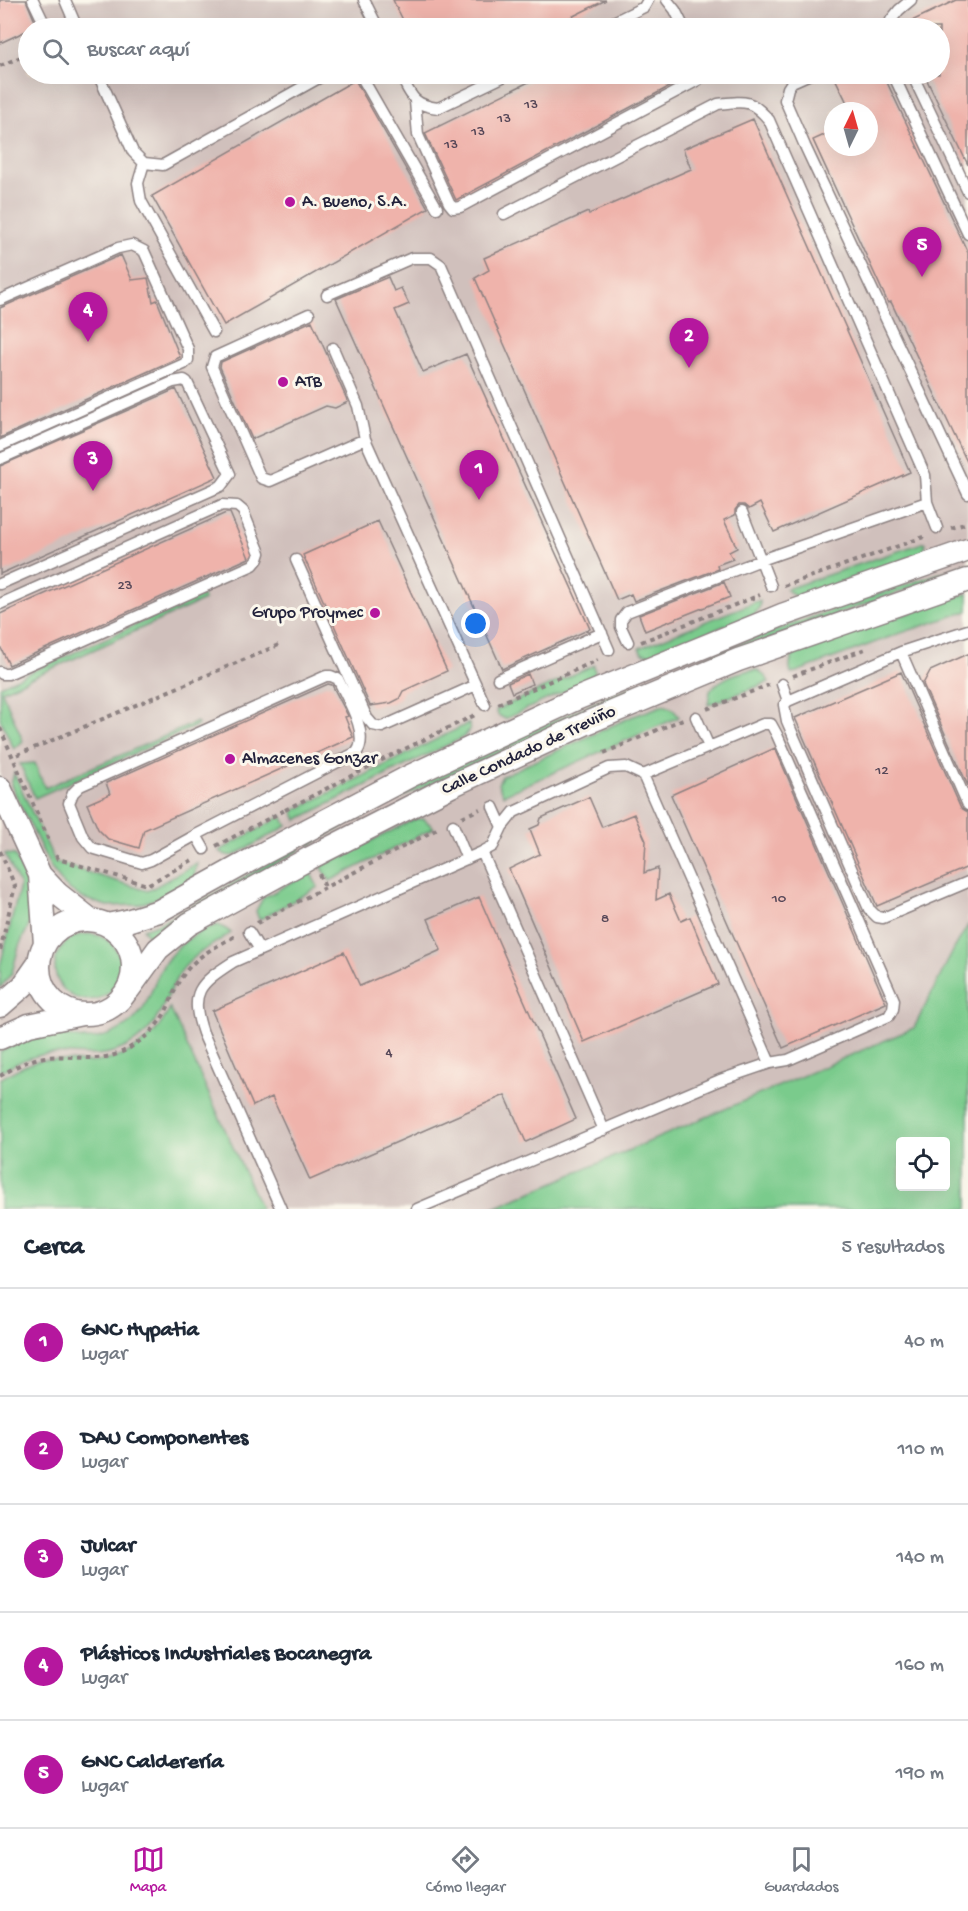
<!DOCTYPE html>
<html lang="es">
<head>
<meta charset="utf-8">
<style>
	body { margin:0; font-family:"Gochi Hand",sans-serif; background:#f2f2f3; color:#1f2937 }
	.controls { position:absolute; right:18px; bottom:18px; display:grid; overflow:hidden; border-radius:6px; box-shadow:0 6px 24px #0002 }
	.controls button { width:54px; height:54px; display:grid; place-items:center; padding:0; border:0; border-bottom:2px solid #e0e1e3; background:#fff; color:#1f2937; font:30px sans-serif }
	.compass { position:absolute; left:824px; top:102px; width:54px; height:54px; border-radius:50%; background:#fff; box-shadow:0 6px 24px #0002; rotate:5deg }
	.you { position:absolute; left:476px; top:624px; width:21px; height:21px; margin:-15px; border:4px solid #fff; border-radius:50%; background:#1a73e8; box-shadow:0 0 0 9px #1a73e833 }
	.badge { display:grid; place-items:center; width:39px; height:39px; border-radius:50%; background:#b5179e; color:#fff; font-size:20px; font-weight:700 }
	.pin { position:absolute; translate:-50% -50px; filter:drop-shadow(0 2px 3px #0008) }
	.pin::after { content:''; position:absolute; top:32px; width:21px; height:18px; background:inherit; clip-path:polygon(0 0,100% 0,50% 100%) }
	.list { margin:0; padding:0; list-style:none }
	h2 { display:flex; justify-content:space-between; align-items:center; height:78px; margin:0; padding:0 24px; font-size:26px }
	h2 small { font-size:20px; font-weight:400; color:#747a83 }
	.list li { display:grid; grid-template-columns:39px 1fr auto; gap:18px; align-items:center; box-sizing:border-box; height:108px; padding:0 24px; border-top:2px solid #e0e1e3 }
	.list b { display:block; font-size:22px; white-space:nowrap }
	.list p { margin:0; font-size:20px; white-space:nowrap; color:#747a83 }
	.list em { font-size:20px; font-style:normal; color:#747a83 }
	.icon { flex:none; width:33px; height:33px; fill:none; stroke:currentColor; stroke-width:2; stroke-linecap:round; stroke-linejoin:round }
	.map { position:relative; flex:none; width:968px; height:1209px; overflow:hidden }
	.search { position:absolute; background:#fff; box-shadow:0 6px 24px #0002; left:18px; right:18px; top:18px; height:66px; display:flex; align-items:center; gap:15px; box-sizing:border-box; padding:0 21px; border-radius:33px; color:#747a83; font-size:22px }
	.sheet { height:618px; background:#fff }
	nav { display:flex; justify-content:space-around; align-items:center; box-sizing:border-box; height:84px; border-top:2px solid #e0e1e3; background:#fff; font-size:16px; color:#747a83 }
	nav a { display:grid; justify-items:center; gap:3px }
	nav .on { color:#b5179e }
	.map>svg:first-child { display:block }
	.industrial { fill:#d0c0bc; fill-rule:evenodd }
	.green { fill:#7acb8c; stroke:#4e7664; stroke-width:1.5; fill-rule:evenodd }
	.building { fill:#efb3ab }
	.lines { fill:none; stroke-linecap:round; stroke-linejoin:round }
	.service-casing { stroke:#8c8181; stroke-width:13 }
	.minor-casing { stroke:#8c8181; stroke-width:25 }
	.path { stroke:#8c8181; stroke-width:4; stroke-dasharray:4.5 4.5; stroke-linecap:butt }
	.service { stroke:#fff; stroke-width:10 }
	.minor { stroke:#fff; stroke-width:22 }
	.poi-dot { fill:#b5179e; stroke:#fbf7ec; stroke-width:2 }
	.labels { text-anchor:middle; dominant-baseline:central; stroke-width:6; stroke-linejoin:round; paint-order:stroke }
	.number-label { font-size:15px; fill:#554657 }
	.poi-label { font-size:18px; fill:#22223b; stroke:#fbf7ec; text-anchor:start }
	.street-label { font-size:18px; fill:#22223b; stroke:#fbf7ec }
</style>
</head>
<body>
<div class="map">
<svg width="968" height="1209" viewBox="0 0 968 1209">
	<rect width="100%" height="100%" fill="#fbf7ec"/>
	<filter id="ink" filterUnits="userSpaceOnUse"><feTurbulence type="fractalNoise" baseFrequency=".0167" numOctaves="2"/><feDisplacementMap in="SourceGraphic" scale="12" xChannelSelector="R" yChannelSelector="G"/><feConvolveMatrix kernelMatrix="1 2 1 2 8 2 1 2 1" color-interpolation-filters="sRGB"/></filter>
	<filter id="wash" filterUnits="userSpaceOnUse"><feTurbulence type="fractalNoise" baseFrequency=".008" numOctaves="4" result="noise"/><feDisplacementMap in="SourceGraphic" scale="24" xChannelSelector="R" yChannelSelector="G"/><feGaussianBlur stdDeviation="1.35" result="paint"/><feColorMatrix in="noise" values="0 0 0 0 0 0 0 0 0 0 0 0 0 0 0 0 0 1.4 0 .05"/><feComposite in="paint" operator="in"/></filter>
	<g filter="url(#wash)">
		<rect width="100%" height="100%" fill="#f6e0c7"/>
		<!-- industrial -->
		<path class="industrial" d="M0,0H968V925L954,949L914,1028L492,1209H261L171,1009L163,1022L147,1040L121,1056L93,1062L48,1060L34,1062L22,1066L0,1079ZM28,28H940V74H28ZM833,111H869V147H833Z"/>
		<!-- green -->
		<path class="green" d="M925,542L926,543L923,553L797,598L786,589Z
			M968,564V569C801,624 637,687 478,762C422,788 364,814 310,845L309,841C402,793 498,745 594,703C716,650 842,605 968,564Z
			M968,593V611L895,635L791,674C788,664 790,656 800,650Z
			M202,595L204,600L2,691L23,741L14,749L0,719V686Z
			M760,600V606L755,614L650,655L642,653L639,648Z
			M594,665L595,674L589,680L505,719L498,715L496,710Z
			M757,670L766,677L769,682L708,705L710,691C720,678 741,670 757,670Z
			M664,705L673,709L679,717L503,795L498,784L502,776L631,717Z
			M197,722L198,725L35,798L20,764L35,763L45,788Z
			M469,723L470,729L464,737L394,771L297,820L293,811Z
			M14,773L55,862L148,891L197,863L194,877L158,898L138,905L107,906L82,898L65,886L51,868L11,785Z
			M282,816L287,826L233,856L226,855L219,851Z
			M415,819H424L434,828L330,881L321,866Z
			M298,847L300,850L170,922L161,930L151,940L143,929L163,922Z
			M5,854L15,855L32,895L33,917L19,946L12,973L0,988V966L20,886Z
			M310,872L318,887L259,920L256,911L263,898Z
			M218,925L226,929L231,933C213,945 189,956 178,976C161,1005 160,1028 128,1046C97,1062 78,1051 47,1054C29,1056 15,1064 0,1072V1052C15,1044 29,1037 47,1035C59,1033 71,1037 83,1039C99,1040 117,1033 130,1023C146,1010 151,991 159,973C170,950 194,931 218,925Z
			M968,925V1209H492L914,1028L954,949ZM900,1142H946V1186H900Z
			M55 967a33 33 0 1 1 66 0a33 33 0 1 1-66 0Z
			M170,1008L261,1209H0V1079C12,1072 24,1064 38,1061C54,1058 69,1062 84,1062C122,1064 155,1041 170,1008Z"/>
		<g id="blocks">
			<!-- building -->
			<path class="building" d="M0,0H26L37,26L0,43Z
				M393,0H606L549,28H407Z
				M956,0H968V165L924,74H939V28H899V27Z
				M545,74H693L456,200L425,133Z
				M833,74H883L968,253V464L891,302L888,303L813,140L833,131V147H869V111H851Z
				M355,80L428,208L224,325L152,196Z
				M753,119L910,472L774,532L760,503L749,509L744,505H739L735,510V515L724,520L737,548L729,552L733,559L717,565L718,569L634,601L631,594L617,600L475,278L489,270L484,258L588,212L589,214L691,169L683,149Z
				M121,255L132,280L148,278L153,302L157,300L180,357L0,438V308Z
				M388,277L394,291L401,288L409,304L395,310L423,372L466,354L590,629L502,669L336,299Z
				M312,321L348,402L335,408L326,406L252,439L220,367L221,362Z
				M176,389L217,477L0,574V466Z
				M226,513H230L249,558L9,665L0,646V614Z
				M378,521L447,671L403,691L399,699L391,703L370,706L303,555Z
				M724,582L730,597L645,631L639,615Z
				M968,654V786L923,684L930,671Z
				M901,672L961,808L968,812V867L877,906L795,718Z
				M528,674L532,684L512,693L508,683Z
				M328,684L332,685L344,708L348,716L345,717L353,737L144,830L139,848L108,839L98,829L87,804L110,794L106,783Z
				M775,748L886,1003L783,1048L671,795Z
				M589,797L602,827L634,814L646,841L644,873L658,868L656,900L669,894L681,921L690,917L718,984L584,1042L509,869L540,854L530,829L539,825L541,818Z
				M479,897L576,1119L526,1142L505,1095L310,1180L272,1097L253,1106L212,1011L344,952L360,986L441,950L428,919Z"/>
		</g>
	</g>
	<g filter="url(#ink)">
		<use href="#blocks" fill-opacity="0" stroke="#8c8181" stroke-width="1.5"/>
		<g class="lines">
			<defs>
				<path id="service" d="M33,0L44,23
					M65,0L77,28
					M364,0L378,28
					M667,0L675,10L684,28
					M601,28L644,7L648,0
					M892,28L891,20L899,10L911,0
					M98,74L133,152L144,163L163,165L326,74
					M360,74L437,208
					M400,74C411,95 412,105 438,108L509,74
					M810,74L792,82L788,88L785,100L805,146L968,494
					M893,74L968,234
					M912,74L968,192
					M415,101L418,135L449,203L453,208L460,207L698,80L702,74
					M144,163L138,183L141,201L214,332
					M504,214L718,104C745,101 751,99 769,120L925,475L927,502
					M327,295L412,258H431L441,265L609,650
					M0,300L118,248L132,245L144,251L188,349V360L184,364L0,446
					M309,314L215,357L212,367L261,478L270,481L365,439L485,705
					M333,348L358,406L365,439
					M0,459L173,382L184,380L187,382L230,474L221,486L0,584
					M742,512L771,586
					M296,560L367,718L373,725L382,727L476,685
					M0,604L222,505L237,506L243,511L260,553L258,559L253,565L8,674H2L0,672
					M628,642L621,627V620L627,612L761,560L927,502L937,528
					M901,652L968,630
					M498,679L602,633
					M782,684L788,701
					M696,717L709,747
					M643,775L763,724H771L777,735L894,1000L893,1009L889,1016L788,1060L770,1063
					M968,805L901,652L788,701L784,705L787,721L869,909L877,917L883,918L968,882
					M493,807L502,827
					M453,825L467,859
					M196,835L151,860L142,863L92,848L83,837L69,803L73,793L80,786L326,676H331L338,679C346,697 370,734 357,752L196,835L204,849
					M249,932L260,950
					M281,1209L203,1033C189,992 199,984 233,962L482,852L604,1130
					M417,1209L720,1080L770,1063L643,775L626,767L609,768L514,812L502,827L493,846L482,852"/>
				<path id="minor" d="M0,788L40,875L45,944
					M40,875L58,894L91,920
					M39 967a47 47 0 1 1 94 0a47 47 0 1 1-94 0Z
					M107,925L127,921L159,911L258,856L410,776L576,699L782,615L968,550
					M129,989L158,949L189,924L310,858L451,786L589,722L738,660L968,580
					M0,1006L23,986L39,963
					M0,1038L29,1025L82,1014"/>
			</defs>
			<!-- service casing -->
			<use href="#service" class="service-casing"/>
			<!-- minor casing -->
			<use href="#minor" class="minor-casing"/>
			<!-- path -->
			<path class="path" d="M0,66L28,54
				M951,528L968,523
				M784,586L927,536
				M641,642L760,595
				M793,676L868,648
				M498,704L598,660
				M707,709L769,685
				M0,728L50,843
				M604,753L683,719
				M17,755L281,644
				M285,810L380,761L475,715
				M462,817L480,809
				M216,846L285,810L286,811
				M0,851L15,886L0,951
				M56,855L58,859L147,885L194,859
				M319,874L325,887
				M257,923L439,828
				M0,1076C15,1067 29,1059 46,1057C77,1054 102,1066 131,1047C146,1038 158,1026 166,1011C172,999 175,985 184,974C196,956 217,946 235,936"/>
			<!-- service -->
			<use href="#service" class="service"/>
			<!-- minor -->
			<use href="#minor" class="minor"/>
		</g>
	</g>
	<!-- markers -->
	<g class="poi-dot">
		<circle cx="290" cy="202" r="6"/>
		<circle cx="283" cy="382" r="6"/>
		<circle cx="375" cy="613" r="6"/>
		<circle cx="230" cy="759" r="6"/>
	</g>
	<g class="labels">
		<!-- number labels -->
		<g class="number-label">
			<text x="531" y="105">13</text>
			<text x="504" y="119">13</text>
			<text x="478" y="132">13</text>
			<text x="451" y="145">13</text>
			<text x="125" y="586">23</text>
			<text x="882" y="771">12</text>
			<text x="779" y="899">10</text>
			<text x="605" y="919">8</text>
			<text x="389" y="1053">4</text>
		</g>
		<!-- poi labels -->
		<g class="poi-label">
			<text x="302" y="202">A. Bueno, S.A.</text>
			<text x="295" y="382">ATB</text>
			<text x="363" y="613" text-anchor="end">Grupo Proymec</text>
			<text x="242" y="759">Almacenes Gonzar</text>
		</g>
		<!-- street labels -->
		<g class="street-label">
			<text transform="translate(529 751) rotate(-25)">Calle Condado de Treviño</text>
		</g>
	</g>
</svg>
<div class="controls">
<button><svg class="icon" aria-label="locate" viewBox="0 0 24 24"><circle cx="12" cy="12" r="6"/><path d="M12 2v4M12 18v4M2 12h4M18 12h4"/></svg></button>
</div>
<svg class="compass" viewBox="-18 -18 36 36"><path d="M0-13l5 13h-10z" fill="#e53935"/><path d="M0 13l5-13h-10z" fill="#747a83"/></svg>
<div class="you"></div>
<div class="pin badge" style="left:479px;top:500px">1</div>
<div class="pin badge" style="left:689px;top:368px">2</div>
<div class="pin badge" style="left:93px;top:491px">3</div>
<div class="pin badge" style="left:88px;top:342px">4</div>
<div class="pin badge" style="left:922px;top:277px">5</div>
<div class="search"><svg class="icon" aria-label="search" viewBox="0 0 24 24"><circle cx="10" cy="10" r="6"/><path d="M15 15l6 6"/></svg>Buscar aquí</div>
</div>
<section class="sheet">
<h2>Cerca<small>5 resultados</small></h2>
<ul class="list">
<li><span class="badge">1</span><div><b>GNC Hypatia</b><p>Lugar</p></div><em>40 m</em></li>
<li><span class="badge">2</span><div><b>DAU Componentes</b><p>Lugar</p></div><em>110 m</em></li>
<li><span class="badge">3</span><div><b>Julcar</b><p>Lugar</p></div><em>140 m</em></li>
<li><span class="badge">4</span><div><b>Plásticos Industriales Bocanegra</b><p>Lugar</p></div><em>160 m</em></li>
<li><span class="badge">5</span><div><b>GNC Calderería</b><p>Lugar</p></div><em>190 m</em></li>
</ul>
</section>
<nav>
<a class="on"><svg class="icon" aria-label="map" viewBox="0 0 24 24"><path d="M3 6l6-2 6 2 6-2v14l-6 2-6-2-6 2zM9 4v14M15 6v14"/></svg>Mapa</a>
<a><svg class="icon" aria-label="directions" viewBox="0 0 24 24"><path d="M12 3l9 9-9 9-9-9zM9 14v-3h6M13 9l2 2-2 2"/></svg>Cómo llegar</a>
<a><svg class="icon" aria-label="saved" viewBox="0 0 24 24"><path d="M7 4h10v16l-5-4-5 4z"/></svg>Guardados</a>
</nav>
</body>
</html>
